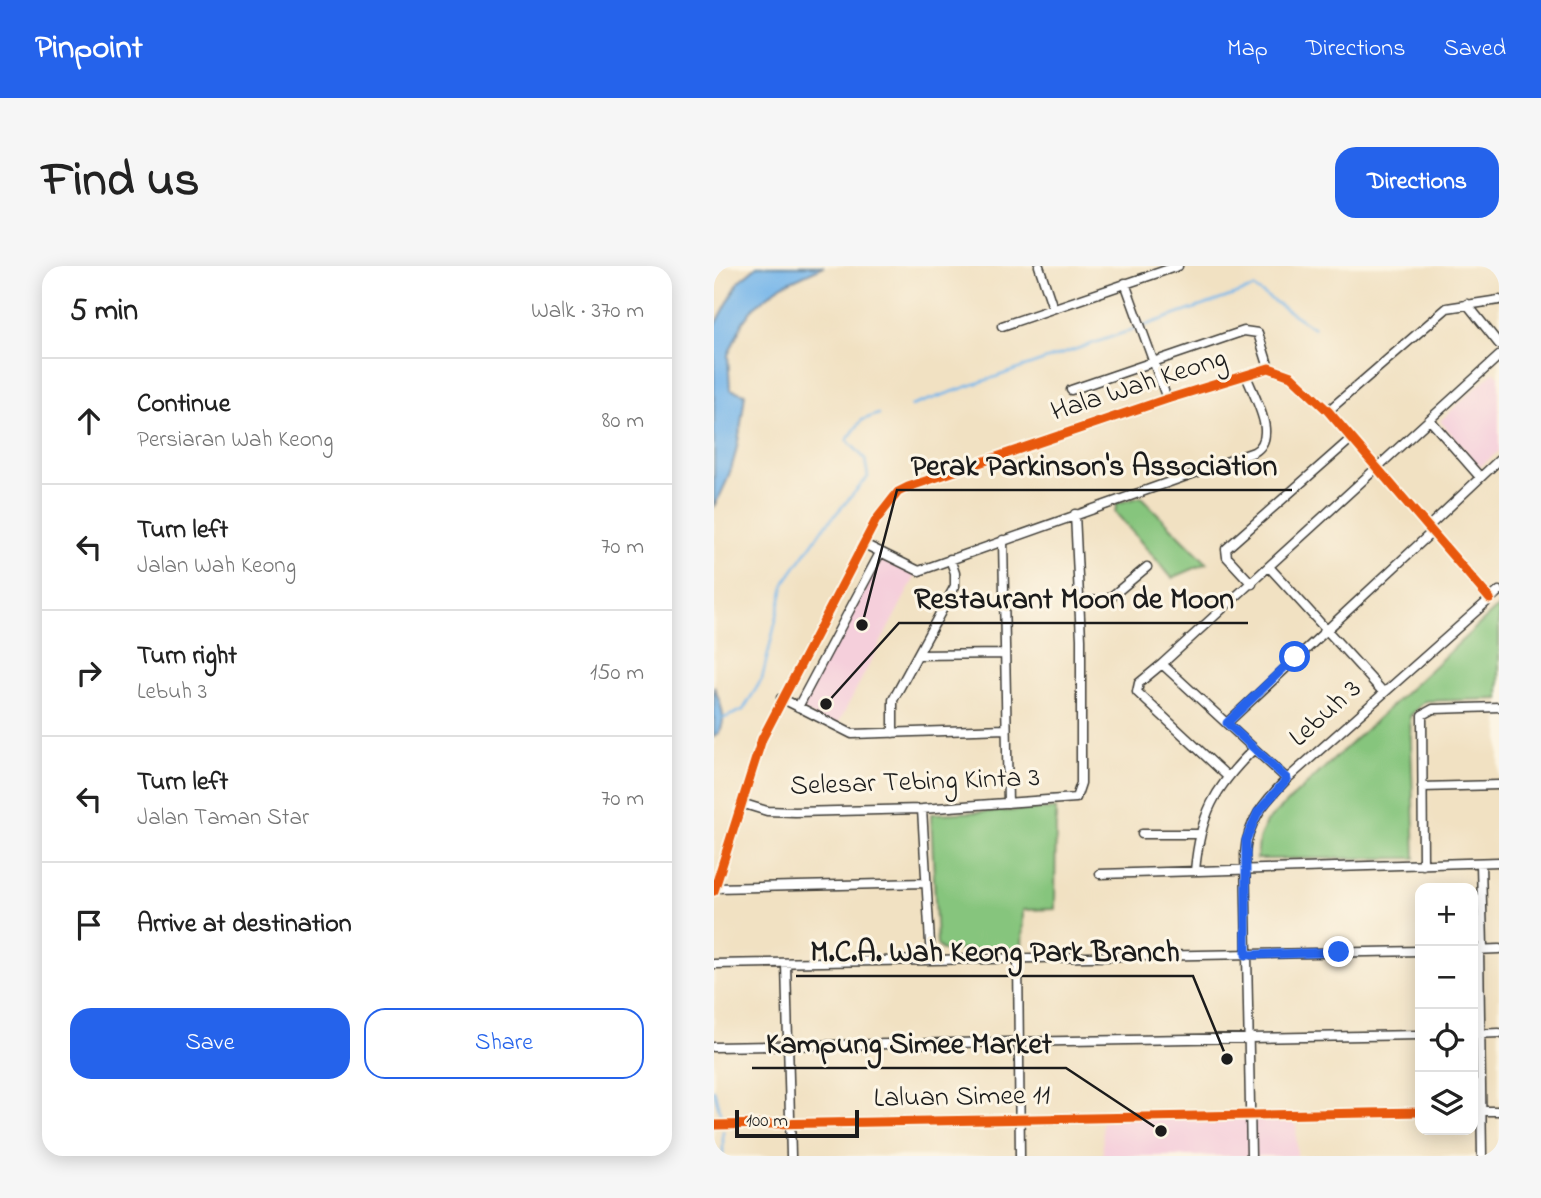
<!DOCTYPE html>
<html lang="en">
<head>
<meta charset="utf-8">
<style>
	body { margin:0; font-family:"Indie Flower",sans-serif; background:#f6f6f6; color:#222 }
	.controls { position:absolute; right:21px; bottom:21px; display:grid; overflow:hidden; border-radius:14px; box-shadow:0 4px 18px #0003 }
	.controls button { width:63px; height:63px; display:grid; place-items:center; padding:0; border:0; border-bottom:2px solid #e0e0e0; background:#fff; color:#222; font:35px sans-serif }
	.scale { position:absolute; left:21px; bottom:18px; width:124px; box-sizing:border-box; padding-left:7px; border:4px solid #1c1c1c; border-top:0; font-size:19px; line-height:24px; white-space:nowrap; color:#1c1c1c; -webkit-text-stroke:5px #fcf5e5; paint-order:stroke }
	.stop { position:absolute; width:21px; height:21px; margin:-16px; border:5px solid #2563eb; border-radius:50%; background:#fff }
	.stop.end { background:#2563eb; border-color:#fff; box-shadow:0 2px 7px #0008 }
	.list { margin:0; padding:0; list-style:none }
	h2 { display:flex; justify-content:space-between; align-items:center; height:91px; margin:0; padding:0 28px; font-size:30px }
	h2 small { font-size:23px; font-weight:400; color:#767676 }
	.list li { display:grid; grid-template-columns:46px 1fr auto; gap:21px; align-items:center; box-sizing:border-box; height:126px; padding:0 28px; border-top:2px solid #e0e0e0 }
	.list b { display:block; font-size:26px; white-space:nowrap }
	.list p { margin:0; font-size:23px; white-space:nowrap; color:#767676 }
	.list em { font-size:23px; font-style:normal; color:#767676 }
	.actions { display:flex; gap:14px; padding:21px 28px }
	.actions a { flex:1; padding:16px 0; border:2px solid #2563eb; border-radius:21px; text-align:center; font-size:24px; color:#2563eb }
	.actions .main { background:#2563eb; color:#fff }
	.icon { flex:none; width:38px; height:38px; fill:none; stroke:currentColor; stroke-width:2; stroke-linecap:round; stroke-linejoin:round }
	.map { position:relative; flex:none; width:785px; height:890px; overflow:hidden; border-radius:21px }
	header { display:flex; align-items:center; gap:42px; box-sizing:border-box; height:98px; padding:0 35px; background:#2563eb; color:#fff }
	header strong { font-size:33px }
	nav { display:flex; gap:38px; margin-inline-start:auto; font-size:24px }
	.intro { display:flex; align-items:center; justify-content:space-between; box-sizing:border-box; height:168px; padding:0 42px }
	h1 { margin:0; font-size:49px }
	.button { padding:18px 32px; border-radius:21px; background:#2563eb; color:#fff; font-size:24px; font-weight:700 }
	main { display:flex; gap:42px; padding:0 42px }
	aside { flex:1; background:#fff; border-radius:21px; box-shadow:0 4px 18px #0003 }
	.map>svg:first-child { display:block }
	.built { fill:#f5cfdb }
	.green { fill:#86c57d; stroke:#51704c; stroke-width:2 }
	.water { fill:#76b6ea; stroke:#496983; stroke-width:2 }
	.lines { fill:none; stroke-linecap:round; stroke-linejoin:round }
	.stream { stroke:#76b6ea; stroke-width:2.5 }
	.minor-casing { stroke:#3c3a35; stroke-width:11 }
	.minor { stroke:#fff; stroke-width:8 }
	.cycleway-casing { stroke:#fcf5e5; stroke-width:13 }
	.cycleway { stroke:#e8590c; stroke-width:9 }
	.route { stroke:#2563eb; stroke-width:9 }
	.labels { text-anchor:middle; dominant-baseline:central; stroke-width:6; stroke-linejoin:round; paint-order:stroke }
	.street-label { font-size:28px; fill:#1c1c1c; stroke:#fcf5e5 }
	.leader { fill:none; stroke:#1c1c1c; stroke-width:2.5 }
	.callout-dot { fill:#1c1c1c; stroke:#fcf5e5; stroke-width:2.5 }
	.callout-label { font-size:30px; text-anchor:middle; font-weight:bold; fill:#1c1c1c; stroke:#fcf5e5; stroke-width:6; stroke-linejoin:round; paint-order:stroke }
</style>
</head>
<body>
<header>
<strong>Pinpoint</strong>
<nav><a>Map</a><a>Directions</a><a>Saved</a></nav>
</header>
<div class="intro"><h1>Find us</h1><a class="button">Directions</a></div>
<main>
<aside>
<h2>5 min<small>Walk · 370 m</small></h2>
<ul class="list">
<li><svg class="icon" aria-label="ahead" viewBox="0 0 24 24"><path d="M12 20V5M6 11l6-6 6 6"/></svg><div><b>Continue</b><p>Persiaran Wah Keong</p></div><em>80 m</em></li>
<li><svg class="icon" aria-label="left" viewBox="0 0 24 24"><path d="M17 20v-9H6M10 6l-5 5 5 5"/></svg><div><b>Turn left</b><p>Jalan Wah Keong</p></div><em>70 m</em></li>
<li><svg class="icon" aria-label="right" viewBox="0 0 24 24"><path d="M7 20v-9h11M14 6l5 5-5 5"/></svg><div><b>Turn right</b><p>Lebuh 3</p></div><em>150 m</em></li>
<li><svg class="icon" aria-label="left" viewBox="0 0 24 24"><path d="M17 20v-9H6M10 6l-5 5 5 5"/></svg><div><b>Turn left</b><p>Jalan Taman Star</p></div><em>70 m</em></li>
<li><svg class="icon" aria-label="arrive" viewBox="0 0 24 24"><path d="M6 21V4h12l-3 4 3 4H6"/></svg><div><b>Arrive at destination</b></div></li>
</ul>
<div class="actions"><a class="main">Save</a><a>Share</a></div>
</aside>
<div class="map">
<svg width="785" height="890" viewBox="0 0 785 890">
	<rect width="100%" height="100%" fill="#fcf5e5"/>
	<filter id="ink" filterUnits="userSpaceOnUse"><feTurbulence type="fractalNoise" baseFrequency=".0143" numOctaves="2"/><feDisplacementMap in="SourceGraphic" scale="14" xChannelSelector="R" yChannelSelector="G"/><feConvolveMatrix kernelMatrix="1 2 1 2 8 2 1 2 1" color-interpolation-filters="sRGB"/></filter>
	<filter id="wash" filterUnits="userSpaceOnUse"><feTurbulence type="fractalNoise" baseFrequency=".00686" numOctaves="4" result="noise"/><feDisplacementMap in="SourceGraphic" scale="28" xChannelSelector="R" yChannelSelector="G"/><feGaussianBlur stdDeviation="1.57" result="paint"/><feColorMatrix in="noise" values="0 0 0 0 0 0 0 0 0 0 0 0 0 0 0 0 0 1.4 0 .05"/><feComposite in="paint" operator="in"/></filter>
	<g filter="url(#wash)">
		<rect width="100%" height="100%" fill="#f1e1c2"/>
		<!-- built -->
		<path class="built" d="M780,105L785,110V185L766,201L726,155Z
			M167,292L202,309L122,462L82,441Z
			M582,847L583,890H350L389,889L388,851Z"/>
		<!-- green -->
		<path class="green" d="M427,231L493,297L458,312L401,246L403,237Z
			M785,340V433L711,435L696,450L701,592L543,593L545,574L552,556Z
			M342,543L341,643L309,644L308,684H228L223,679L217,548Z"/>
		<!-- water -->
		<path class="water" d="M43,0H110L68,19L40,41L29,56L14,89L16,123L31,128C26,168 22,205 0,240V62L25,15Z
			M0,420C6,437 17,458 0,471Z"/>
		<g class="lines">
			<!-- stream -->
			<path class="stream" d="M197,140L540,22L600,62
				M10,452L29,444L48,413L71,316L107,265L154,211L151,193L133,174L148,154L165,148
				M0,824L8,854
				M9,865V890"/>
		</g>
	</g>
	<g filter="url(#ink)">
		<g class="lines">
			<defs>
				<path id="minor" d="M325,0L339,42
					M411,17L453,133
					M753,38L785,78
					M288,60L464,0
					M357,124L530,65L544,67L555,102
					M614,145L733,42L785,34
					M716,154L766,211
					M714,261L785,194
					M289,274L294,537
					M150,278L205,305L540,186C566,171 539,130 532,109
					M556,302L670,427
					M538,318L513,291L512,283L638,172
					M366,334L392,335L433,301
					M204,389L291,388
					M448,398L425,417L423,426L513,510
					M67,432L138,468L292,463
					M84,441L166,287
					M513,457L718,266
					M179,467V434L241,320V307L236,293
					M573,513L448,398L785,90
					M708,521L785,519
					M27,537L53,545L81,546L208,543L362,532L367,517V373L361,248
					M208,543L217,694
					M428,568H485
					M767,597L769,683
					M709,599L708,449L719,443L785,441
					M481,605C486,549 500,522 540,483
					M386,608L785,596
					M1,622L212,617
					M0,625L48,473L162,254L184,226L194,221L453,133L555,102L577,110L614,145L776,333
					M765,683L768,890
					M759,684L785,683
					M304,692L306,890
					M0,698L706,685
					M72,698L77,890
					M759,768L785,767
					M0,781L706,769
					M759,845H785
					M0,859L706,846
					M537,890L531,588C533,556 551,535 573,513L785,325"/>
			</defs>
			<!-- minor casing -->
			<use href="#minor" class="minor-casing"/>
			<!-- minor -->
			<use href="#minor" class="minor"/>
			<defs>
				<path id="cycleway" d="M0,625L48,473L162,254L184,226L194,221L453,133L555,102L577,110L614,145L776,333
					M0,859L706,846"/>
			</defs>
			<!-- cycleway casing -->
			<use href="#cycleway" class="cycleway-casing"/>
			<!-- cycleway -->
			<use href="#cycleway" class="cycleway"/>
		</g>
	</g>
	<g class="lines" filter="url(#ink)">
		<!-- route -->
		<path class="route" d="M581,391L513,457L573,513L544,546L532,574V689L625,686"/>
	</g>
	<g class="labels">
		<!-- street labels -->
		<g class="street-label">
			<text transform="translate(425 120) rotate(-18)">Hala Wah Keong</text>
			<text transform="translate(612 448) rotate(-42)">Lebuh 3</text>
			<text transform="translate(201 517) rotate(-2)">Selesar Tebing Kinta 3</text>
			<text transform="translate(248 832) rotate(-1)">Laluan Simee 11</text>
		</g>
	</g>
	<!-- callouts -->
	<path class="leader" d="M148 359L183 224H578M112 438L185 357H534M513 793L479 710H82M447 865L352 802H38"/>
	<g class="callout-dot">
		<circle cx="148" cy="359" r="7"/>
		<circle cx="112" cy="438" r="7"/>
		<circle cx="513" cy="793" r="7"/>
		<circle cx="447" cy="865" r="7"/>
	</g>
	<g class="callout-label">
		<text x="380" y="209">Perak Parkinson's Association</text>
		<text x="360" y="342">Restaurant Moon de Moon</text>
		<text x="281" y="695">M.C.A. Wah Keong Park Branch</text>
		<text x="195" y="787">Kampung Simee Market</text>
	</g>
</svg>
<div class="controls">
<button>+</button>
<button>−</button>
<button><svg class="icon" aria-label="locate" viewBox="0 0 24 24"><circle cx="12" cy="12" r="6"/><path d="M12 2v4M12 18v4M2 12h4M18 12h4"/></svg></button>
<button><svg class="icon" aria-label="layers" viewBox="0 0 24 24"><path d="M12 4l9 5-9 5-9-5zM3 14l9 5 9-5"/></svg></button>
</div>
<div class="scale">100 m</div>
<div class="stop" style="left:581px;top:391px"></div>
<div class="stop end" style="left:625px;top:686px"></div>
</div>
</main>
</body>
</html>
